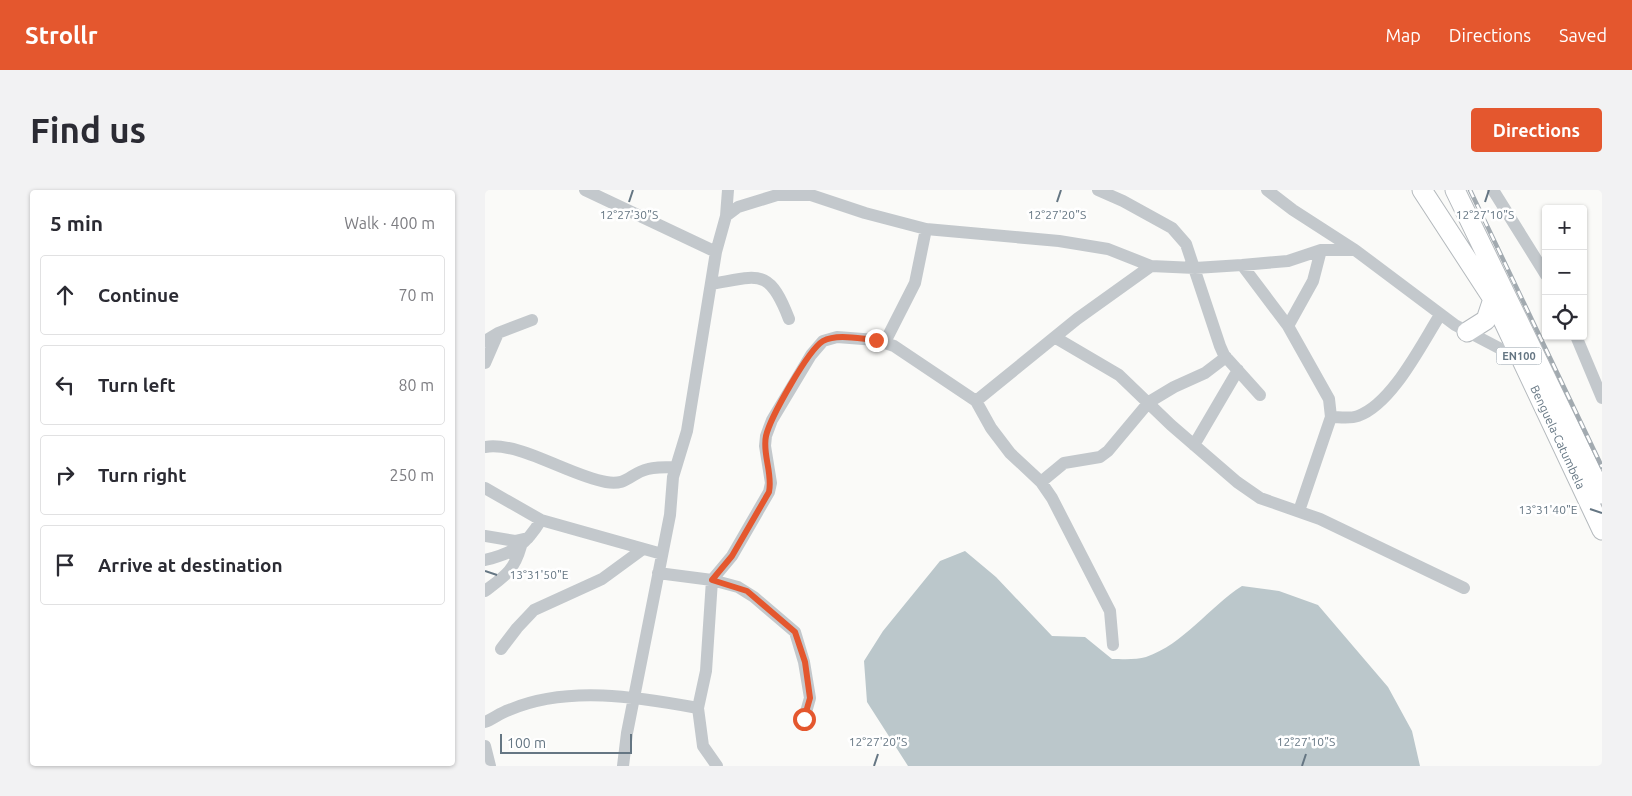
<!DOCTYPE html>
<html lang="en">
<head>
<meta charset="utf-8">
<style>
	body { margin:0; font-family:Ubuntu,sans-serif; background:#f2f2f3; color:#2b2b33 }
	.controls { position:absolute; right:15px; top:15px; display:grid; overflow:hidden; border-radius:5px; box-shadow:0 1px 4px #0004 }
	.controls button { width:45px; height:45px; display:grid; place-items:center; padding:0; border:0; border-bottom:1px solid #e1e1e2; background:#fff; color:#2b2b33; font:25px sans-serif }
	.scale { position:absolute; left:15px; bottom:12px; width:132px; box-sizing:border-box; padding-left:5px; border:2px solid #657683; border-top:0; font-size:14px; line-height:18px; white-space:nowrap; color:#657683; -webkit-text-stroke:4px #fff; paint-order:stroke }
	.stop { position:absolute; width:15px; height:15px; margin:-11px; border:4px solid #e4572e; border-radius:50%; background:#fff }
	.stop.end { background:#e4572e; border-color:#fff; box-shadow:0 1px 5px #0008 }
	.list { margin:0; padding:0; list-style:none }
	h2 { display:flex; justify-content:space-between; align-items:center; height:65px; margin:0; padding:0 20px; font-size:21px }
	h2 small { font-size:16px; font-weight:400; color:#7c7c81 }
	.list li { display:grid; grid-template-columns:32px 1fr auto; gap:15px; align-items:center; box-sizing:border-box; height:80px; margin:0 10px 10px; padding:0 10px; border:1px solid #e1e1e2; border-radius:5px }
	.list b { display:block; font-size:19px; white-space:nowrap }
	.list em { font-size:16px; font-style:normal; color:#7c7c81 }
	.icon { flex:none; width:28px; height:28px; fill:none; stroke:currentColor; stroke-width:2; stroke-linecap:round; stroke-linejoin:round }
	.map { position:relative; flex:none; width:1117px; height:576px; overflow:hidden; border-radius:5px }
	header { display:flex; align-items:center; gap:30px; box-sizing:border-box; height:70px; padding:0 25px; background:#e4572e; color:#fff }
	header strong { font-size:24px }
	nav { display:flex; gap:28px; margin-inline-start:auto; font-size:18px }
	.intro { display:flex; align-items:center; justify-content:space-between; box-sizing:border-box; height:120px; padding:0 30px }
	h1 { margin:0; font-size:35px }
	.button { padding:12px 22px; border-radius:5px; background:#e4572e; color:#fff; font-size:18px; font-weight:700 }
	main { display:flex; gap:30px; padding:0 30px }
	aside { flex:1; background:#fff; border-radius:5px; box-shadow:0 1px 4px #0004 }
	.map>svg:first-child { display:block }
	.water { fill:#bbc7cb }
	.lines { fill:none; stroke-linecap:round; stroke-linejoin:round }
	.highway-casing { stroke:#b4b9bd; stroke-width:21 }
	.minor { stroke:#c3c8cc; stroke-width:12 }
	.highway { stroke:#fff; stroke-width:19 }
	.rail-casing { stroke:#a2aab0; stroke-width:4.5 }
	.rail { stroke:#fff; stroke-width:2.5; stroke-dasharray:8; stroke-linecap:butt }
	.route { stroke:#e4572e; stroke-width:6 }
	.ticks { fill:none; stroke:#657683; stroke-width:2 }
	.labels { text-anchor:middle; dominant-baseline:central; stroke-width:5; stroke-linejoin:round; paint-order:stroke }
	.shield { fill:#fff; stroke:#939fa8; stroke-width:1 }
	.shield-label { font-size:11px; font-weight:bold; fill:#657683 }
	.street-label { font-size:12px; fill:#657683; stroke:#fff }
	.ticks-label { font-size:12px; text-anchor:middle; fill:#657683; stroke:#fff; stroke-width:5; stroke-linejoin:round; paint-order:stroke }
</style>
</head>
<body>
<header>
<strong>Strollr</strong>
<nav><a>Map</a><a>Directions</a><a>Saved</a></nav>
</header>
<div class="intro"><h1>Find us</h1><a class="button">Directions</a></div>
<main>
<aside>
<h2>5 min<small>Walk · 400 m</small></h2>
<ul class="list">
<li><svg class="icon" aria-label="ahead" viewBox="0 0 24 24"><path d="M12 20V5M6 11l6-6 6 6"/></svg><div><b>Continue</b></div><em>70 m</em></li>
<li><svg class="icon" aria-label="left" viewBox="0 0 24 24"><path d="M17 20v-9H6M10 6l-5 5 5 5"/></svg><div><b>Turn left</b></div><em>80 m</em></li>
<li><svg class="icon" aria-label="right" viewBox="0 0 24 24"><path d="M7 20v-9h11M14 6l5 5-5 5"/></svg><div><b>Turn right</b></div><em>250 m</em></li>
<li><svg class="icon" aria-label="arrive" viewBox="0 0 24 24"><path d="M6 21V4h12l-3 4 3 4H6"/></svg><div><b>Arrive at destination</b></div></li>
</ul>
</aside>
<div class="map">
<svg width="1117" height="576" viewBox="0 0 1117 576">
	<rect width="100%" height="100%" fill="#fafaf8"/>
	<!-- water -->
	<path class="water" d="M480,361L511,387L567,446L600,447L627,469C637,469 652,470 661,467C699,454 724,417 757,396L794,401L833,415L903,497L927,541L935,576H423L382,512L379,471L398,441L455,371Z"/>
	<g class="lines">
		<defs>
			<path id="highway" d="M937,0L1008,109L1117,340
				M970,0L1117,304
				M982,142L1001,130L1008,109"/>
		</defs>
		<!-- highway casing -->
		<use href="#highway" class="highway-casing"/>
		<!-- minor -->
		<path class="minor" d="M100,0L231,62
			M613,0L638,11L687,38L701,54L735,156L739,165L775,205
			M782,0L808,20L870,60
			M1008,0L1061,85
			M241,26L243,0
			M757,75L803,136L844,209L846,227L814,321
			M226,94C274,86 284,77 304,129
			M803,136L828,91L836,60
			M1091,146L1117,208
			M571,148L634,185L686,235L752,292L775,308L835,329L979,398
			M0,151L13,143L47,130
			M400,152L430,93L441,39
			M0,173L13,143
			M491,211L592,129L666,76
			M846,227C854,227 865,229 873,226C907,214 936,155 955,125
			M709,255L753,180
			M0,257C34,251 85,286 121,292C143,296 145,283 163,279C171,277 181,277 190,277
			M556,292L579,273L615,267L623,261L664,212L689,197L720,183L741,167
			M0,298L56,330L177,364
			M0,346L30,351L43,348
			M0,370C29,363 41,355 56,330
			M173,383L227,390L253,397L269,407L310,442L319,472L325,508L319,529
			M0,401C20,386 29,381 36,356
			M16,459L32,438L49,420L117,389L158,359
			M213,518L221,481L227,390L247,366L284,302L286,293L280,256L281,246L287,230L326,165L338,151L352,147L391,150L409,156L491,211L506,238L525,263L556,292L567,308L625,421L628,455
			M0,532C8,529 15,523 24,520C82,495 153,507 213,518L218,556L232,576
			M0,556L5,576
			M138,576L142,543L185,325L188,287L202,241L231,62L241,26L253,17L292,5H326L380,23L441,39L574,51L623,59L666,76L710,78L757,75L803,71L836,60H870L970,135L1035,169"/>
		<!-- highway -->
		<use href="#highway" class="highway"/>
		<defs>
			<path id="rail" d="M985,0L1117,277"/>
		</defs>
		<!-- rail casing -->
		<use href="#rail" class="rail-casing"/>
		<!-- rail -->
		<use href="#rail" class="rail"/>
	</g>
	<g class="lines">
		<!-- route -->
		<path class="route" d="M319,529L325,508L320,472L310,442L262,401L227,390L247,366L284,302C288,283 277,264 281,246C285,228 323,160 338,151C352,143 376,149 391,150"/>
	</g>
	<!-- ticks -->
	<path class="ticks" d="M144,12L148,0M572,12L576,0M1000,12L1004,0M1105,319L1117,323M0,381L12,385M389,576L393,564M817,576L821,564"/>
	<g class="labels">
		<!-- shield labels -->
		<rect class="shield" x="1011.5" y="157.5" width="45" height="17" rx="4"/>
		<g class="shield-label">
			<text x="1034" y="166">EN100</text>
		</g>
		<!-- street labels -->
		<g class="street-label">
			<text transform="translate(1073 247) rotate(65)">Benguela-Catumbela</text>
		</g>
	</g>
	<g class="ticks-label">
		<text x="144" y="29">12°27'30"S</text>
		<text x="572" y="29">12°27'20"S</text>
		<text x="1000" y="29">12°27'10"S</text>
		<text x="1063" y="324">13°31'40"E</text>
		<text x="54" y="389">13°31'50"E</text>
		<text x="393" y="556">12°27'20"S</text>
		<text x="821" y="556">12°27'10"S</text>
	</g>
</svg>
<div class="controls">
<button>+</button>
<button>−</button>
<button><svg class="icon" aria-label="locate" viewBox="0 0 24 24"><circle cx="12" cy="12" r="6"/><path d="M12 2v4M12 18v4M2 12h4M18 12h4"/></svg></button>
</div>
<div class="scale">100 m</div>
<div class="stop" style="left:319px;top:529px"></div>
<div class="stop end" style="left:391px;top:150px"></div>
</div>
</main>
</body>
</html>
